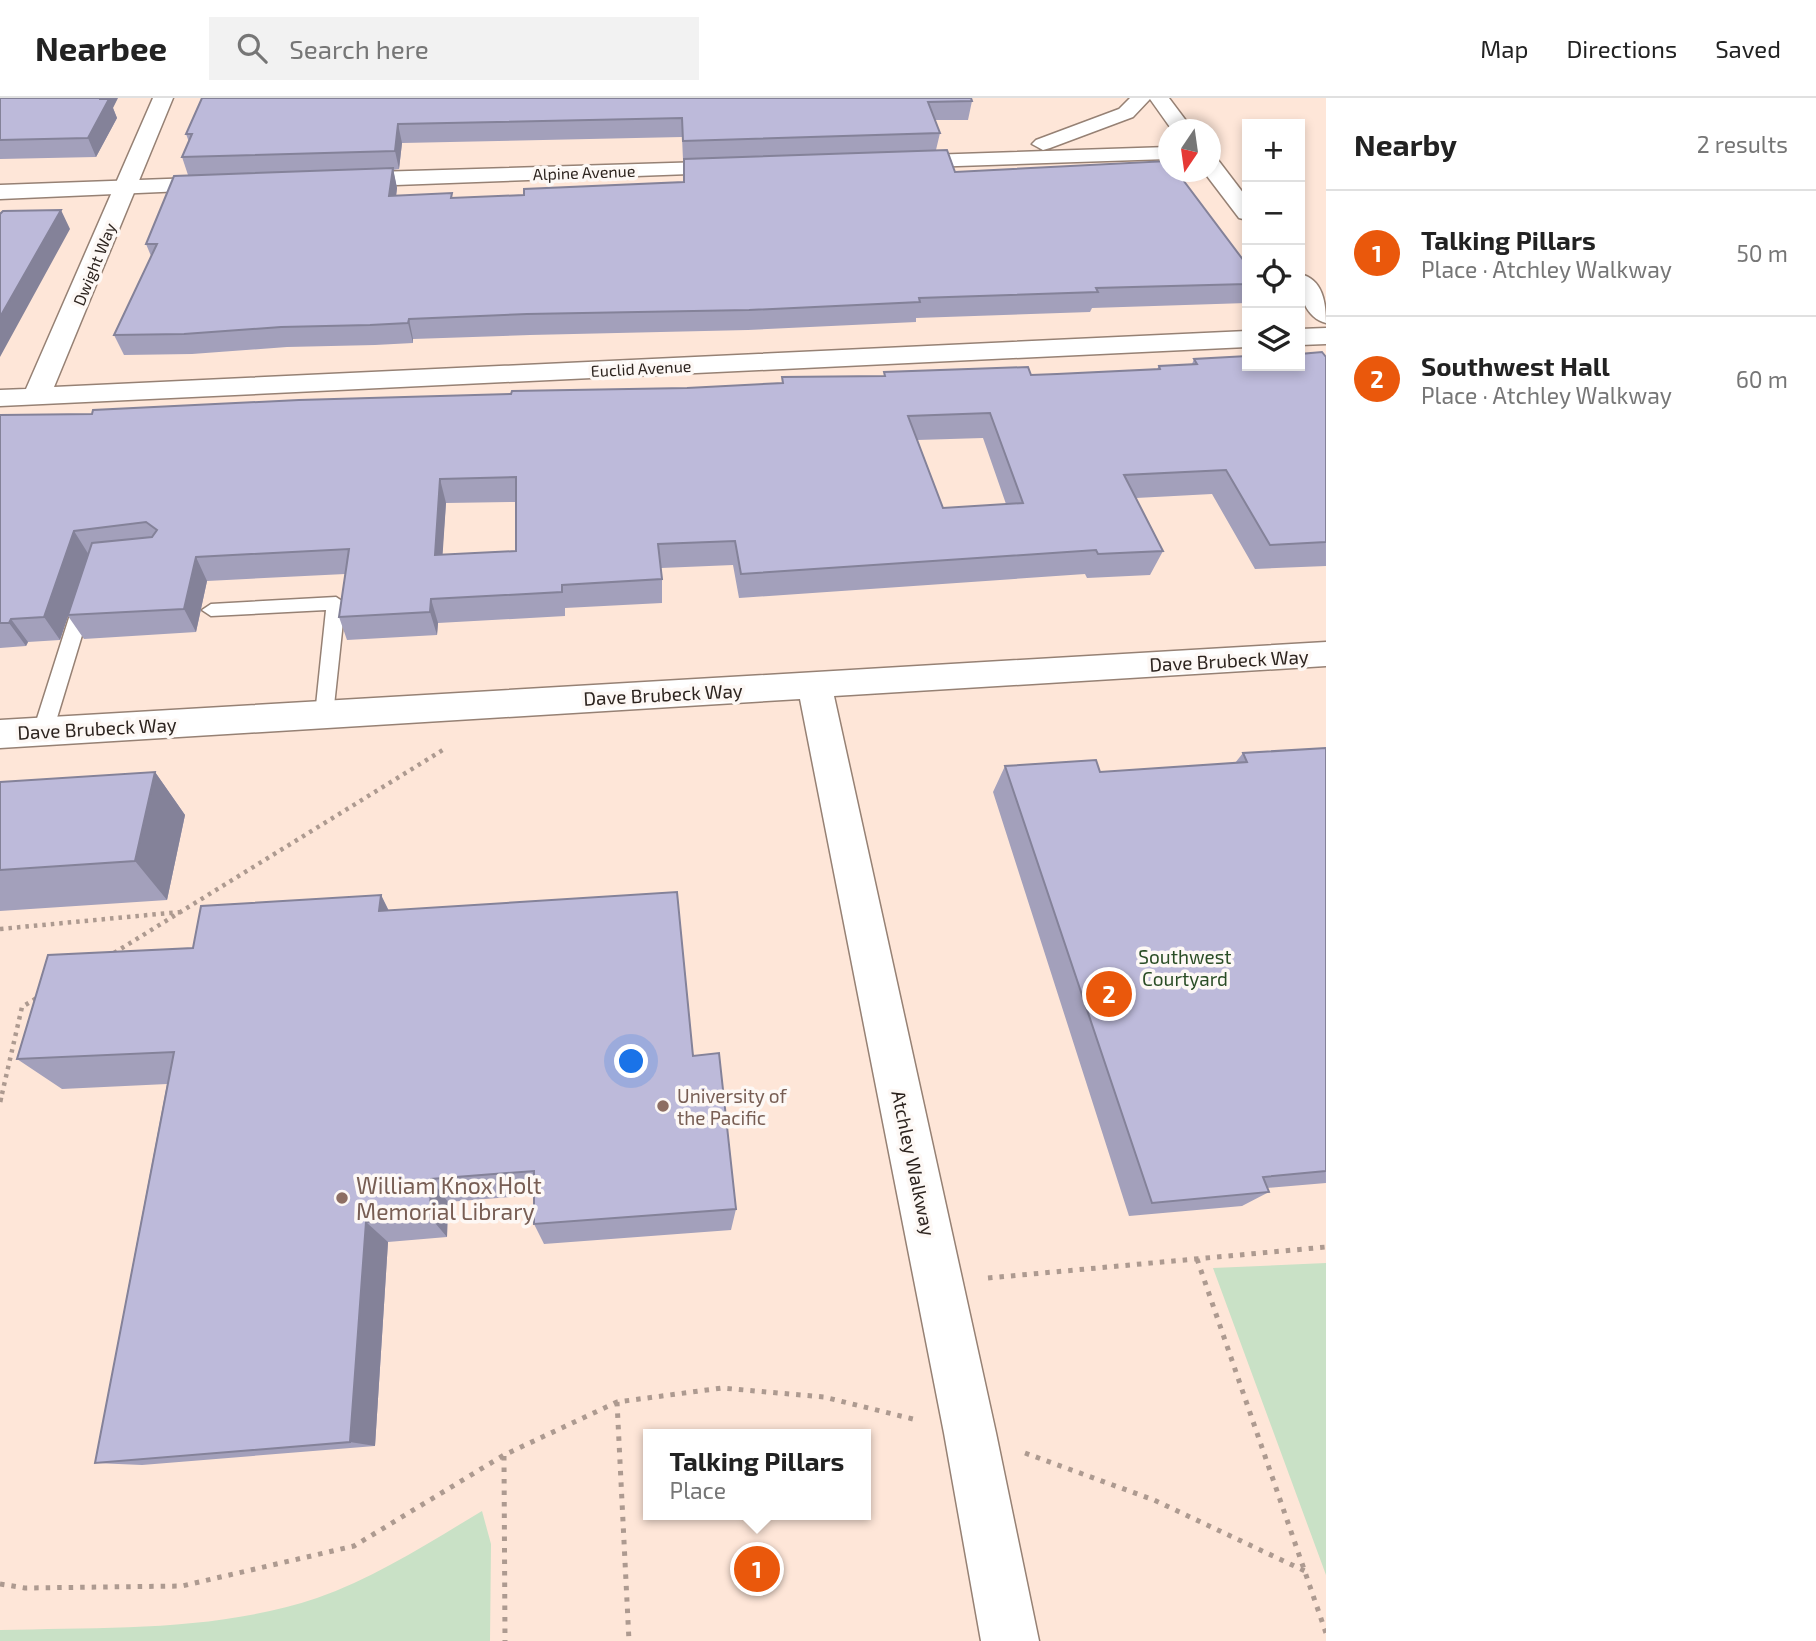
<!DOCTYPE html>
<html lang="en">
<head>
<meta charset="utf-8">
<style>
	body { margin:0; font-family:"Exo 2",sans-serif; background:#f2f2f2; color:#222 }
	.controls { position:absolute; right:21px; top:21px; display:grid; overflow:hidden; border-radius:0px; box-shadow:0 4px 10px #0003 }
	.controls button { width:63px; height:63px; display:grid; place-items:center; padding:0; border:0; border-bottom:2px solid #e0e0e0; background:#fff; color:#222; font:35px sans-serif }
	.compass { position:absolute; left:1158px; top:21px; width:63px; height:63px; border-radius:50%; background:#fff; box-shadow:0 4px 10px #0003; rotate:193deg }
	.you { position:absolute; left:632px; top:964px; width:24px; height:24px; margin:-18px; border:5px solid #fff; border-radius:50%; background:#1a73e8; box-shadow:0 0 0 10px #1a73e833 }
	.badge { display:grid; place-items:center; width:46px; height:46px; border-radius:50%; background:#ea580c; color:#fff; font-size:23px; font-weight:700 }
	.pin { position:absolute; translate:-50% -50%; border:4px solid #fff; box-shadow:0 2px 7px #0006 }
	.popup { position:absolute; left:643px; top:1331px; width:228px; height:91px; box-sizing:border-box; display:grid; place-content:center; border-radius:0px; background:#fff; filter:drop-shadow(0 2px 5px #0005); font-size:23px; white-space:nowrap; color:#767676 }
	.popup b { font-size:26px; color:#222 }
	.popup::after { content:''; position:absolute; left:50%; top:100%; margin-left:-14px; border:14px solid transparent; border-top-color:#fff }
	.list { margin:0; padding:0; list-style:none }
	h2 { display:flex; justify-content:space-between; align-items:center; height:91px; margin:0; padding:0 28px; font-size:30px }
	h2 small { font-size:23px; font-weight:400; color:#767676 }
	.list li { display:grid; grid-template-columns:46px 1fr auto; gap:21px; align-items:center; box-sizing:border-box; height:126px; padding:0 28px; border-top:2px solid #e0e0e0 }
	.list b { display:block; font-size:26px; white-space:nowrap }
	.list p { margin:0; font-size:23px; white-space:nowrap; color:#767676 }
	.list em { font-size:23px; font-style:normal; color:#767676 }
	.icon { flex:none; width:38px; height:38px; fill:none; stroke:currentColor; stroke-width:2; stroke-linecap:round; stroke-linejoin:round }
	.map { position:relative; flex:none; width:1326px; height:1543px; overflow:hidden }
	header { display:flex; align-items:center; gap:42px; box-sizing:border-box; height:98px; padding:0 35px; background:#fff; border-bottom:2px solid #e0e0e0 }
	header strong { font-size:33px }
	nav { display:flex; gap:38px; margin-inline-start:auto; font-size:24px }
	.search { width:490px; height:63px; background:#f2f2f2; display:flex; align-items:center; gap:18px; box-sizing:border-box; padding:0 24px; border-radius:0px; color:#767676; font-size:26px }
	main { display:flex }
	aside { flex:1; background:#fff }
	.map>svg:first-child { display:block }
	.green { fill:#c9e1c6 }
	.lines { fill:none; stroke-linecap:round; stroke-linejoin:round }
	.lane-casing { stroke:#968174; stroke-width:3 }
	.street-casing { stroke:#968174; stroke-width:3 }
	.secondary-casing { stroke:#968174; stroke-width:3 }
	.path-far1 { stroke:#ad9a90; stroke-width:4.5; stroke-dasharray:3.5 5; stroke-linecap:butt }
	.path { stroke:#ad9a90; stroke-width:5; stroke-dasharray:4.5 7; stroke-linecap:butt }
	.lane { fill:#fff; fill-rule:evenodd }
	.street { fill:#fff; fill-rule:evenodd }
	.secondary { fill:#fff; fill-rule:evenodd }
	.wall { fill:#a3a0bb; fill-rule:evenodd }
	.shaded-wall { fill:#848299 }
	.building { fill:#bdbada; stroke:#848299; stroke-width:2; fill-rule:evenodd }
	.education-dot { fill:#8d6e63; stroke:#fdf8f5; stroke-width:2.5 }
	.labels { text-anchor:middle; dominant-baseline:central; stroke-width:7; stroke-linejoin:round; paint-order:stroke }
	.far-street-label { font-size:16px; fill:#2d241f; stroke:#fdf8f5 }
	.street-label { font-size:19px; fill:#2d241f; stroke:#fdf8f5 }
	.park-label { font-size:19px; fill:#2a4d26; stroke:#fdf8f5 }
	.education-label { font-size:19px; fill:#785e54; stroke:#fdf8f5; text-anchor:start }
	.near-education-label { font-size:23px; fill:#785e54; stroke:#fdf8f5; text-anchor:start }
</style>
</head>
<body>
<header>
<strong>Nearbee</strong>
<div class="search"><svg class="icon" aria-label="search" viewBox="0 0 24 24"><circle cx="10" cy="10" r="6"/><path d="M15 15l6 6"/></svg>Search here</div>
<nav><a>Map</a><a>Directions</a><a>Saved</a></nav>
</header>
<main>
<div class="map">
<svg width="1326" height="1543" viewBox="0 0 1326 1543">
	<rect width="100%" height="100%" fill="#fee6d8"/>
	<!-- green -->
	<path class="green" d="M1326,1165V1477L1213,1170Z
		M482,1413L491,1446L490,1543H0V1532C106,1529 215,1534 317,1500C375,1480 430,1444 482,1413Z"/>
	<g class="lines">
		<defs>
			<path id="lane" d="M84,495L93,501L53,633L43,640L33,633L75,501Z
				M336,499L345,505L333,617L324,624L315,617L326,512L211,518L202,512L211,506Z"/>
			<path id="street" d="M153,0H173L54,289L1247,233V249L0,308V292L26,291Z
				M1210,61L1218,62L1247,100V122L1239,120L1204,74H1210Z
				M1300,176C1323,181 1326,205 1326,225C1304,219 1299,195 1300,176Z
				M1326,230V246L1300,247V231Z
				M1326,544V568L834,598L996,1335L1039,1543H981L944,1335L800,601L0,650V622Z"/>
			<path id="secondary" d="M1130,0H1169L1193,32H1172L1150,1L1133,19L1050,50L1043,52L1032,46L1036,42L1119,11Z
				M1168,49V61L898,70L887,64L898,58Z
				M736,63L747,69L744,74L342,89L331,82L342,75Z
				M222,79L233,86L230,91L0,101V87Z"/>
		</defs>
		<!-- lane casing -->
		<use href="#lane" class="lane-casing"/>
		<!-- street casing -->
		<use href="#street" class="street-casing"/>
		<!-- secondary casing -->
		<use href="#secondary" class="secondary-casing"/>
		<!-- path-far1 -->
		<path class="path-far1" d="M0,831L180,814
			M114,855L446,650
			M2,996L22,909L40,898"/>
		<!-- path -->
		<path class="path" d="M0,1004L2,994
			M1197,1161L1326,1535
			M988,1180L1326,1149
			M617,1304L629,1543
			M1025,1355L1154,1402L1305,1473
			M504,1358L505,1543
			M0,1486L25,1490L182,1488L354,1448L504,1357L617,1304L722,1290L824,1299L917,1322"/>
		<!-- lane -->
		<use href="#lane" class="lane"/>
		<!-- street -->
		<use href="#street" class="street"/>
		<!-- secondary -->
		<use href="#secondary" class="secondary"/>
	</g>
	<!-- wall -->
	<path class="wall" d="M0,0L113,10L117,20L96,59L0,61Z
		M202,0L972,3L968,22H935L940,35L936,52L955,74L1247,167V205L1092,210L1090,214L916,220V224L748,232L530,237L413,241V245L375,247L287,249L192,256L124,257L114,237L151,158L146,146L188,77L182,59L189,44L186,36ZM682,39L683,62V84L524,97L452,100L396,97L397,90L393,72L399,71L402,45Z
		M1326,259V468L1255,471L1212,396L1136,400L1163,453L1150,477L1087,480L1085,476L739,500L733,467L661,470L662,481V505L565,510V518L438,525L437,537L347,542L339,519L345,476L207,483L196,534L84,541L68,518L60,542L28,544L26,548L0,550V317L92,316L687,290L782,285V279L884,278V274L1031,277L1157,271L1159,268L1192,266L1194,261ZM983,340L1006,406L943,410L917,342ZM516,404V453L442,457L446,405Z
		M1326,650V1085L1267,1090L1269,1094L1242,1108L1129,1118L993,694L1005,668L1100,674L1235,665L1243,655Z
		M155,674L185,717L167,802L0,813V684Z
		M381,797L389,813L693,958L736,1111L731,1132L544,1146L534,1126V1097L448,1104L447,1139L388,1144L375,1348L142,1367L95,1365L167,986L62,991L17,961L193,850Z"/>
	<!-- shaded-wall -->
	<path class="shaded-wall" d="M100,0H118L113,10L117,20L96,59L88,40Z
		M398,26L402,45L399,71L395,53Z
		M393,70L397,90L394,117L389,98Z
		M61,112L70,131L0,259V219Z
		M409,221L413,241V245L408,225Z
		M440,381L446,405L441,481L435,457Z
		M74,433L89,457L60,542L44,519Z
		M196,459L207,483L196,534L184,511Z
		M431,501L438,525L437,537L430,514Z
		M11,521L28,544L26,548L9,525Z
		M155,674L185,717L167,802L135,763Z
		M381,797L399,834L379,813Z
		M431,1081L448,1104L447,1139L430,1119Z
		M366,1124L388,1144L375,1348L350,1344Z"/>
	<!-- building -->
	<path class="building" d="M0,0H100V1H109L88,40L0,42Z
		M202,0H971L972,3L928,4L940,35L683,43L682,20L398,26L395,53L182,59L192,36H186Z
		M947,52L955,74L1168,63V74H1177L1247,167V186L1096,190L1098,194L919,200L920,204L749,212L527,216L409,221L408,225L370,227L281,229L184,236L114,237L157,146H146L174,78L393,70L389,98L452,95L451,100L524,97V91L684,84V61Z
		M61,112L0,219V116L3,113Z
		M1322,254L1326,259V444L1270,447L1226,372L1124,377L1163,453L1098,456L1096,452L741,476L735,443L658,446L662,481L562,487V494L431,501L430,514L339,519L349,451L196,459L184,511L68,517L92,445L152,439L157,432L146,424L74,433L44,519L11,521L9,525H0V317L92,316L93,312L299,302L511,296L512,293L687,290L783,285L782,279L885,278L884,274L1028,269L1031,277L1057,276L1160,271L1159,268L1197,266L1194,261L1247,258V268H1300V256ZM990,315L1023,405L943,410L908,318ZM516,379V453L435,457L440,381Z
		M1326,650V1073L1263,1079L1269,1094L1152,1105L1005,668L1096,662L1100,674L1247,664L1243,655Z
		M155,674L135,763L0,772V684Z
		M677,794L693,958L719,955L736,1111L534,1126V1073L431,1081L430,1119L366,1124L350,1344L95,1365L174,954L17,961L48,857L193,850L201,808L381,797L379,813Z"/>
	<!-- markers -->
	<g class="education-dot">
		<circle cx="663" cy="1008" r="7"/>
		<circle cx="342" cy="1100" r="7"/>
	</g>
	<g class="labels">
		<!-- far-street labels -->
		<g class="far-street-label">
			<text transform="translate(584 74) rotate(-2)">Alpine Avenue</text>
			<text transform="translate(94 166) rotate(-68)">Dwight Way</text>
			<text transform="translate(641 270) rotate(-3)">Euclid Avenue</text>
		</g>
		<!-- street labels -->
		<g class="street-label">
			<text transform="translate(1229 562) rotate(-3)">Dave Brubeck Way</text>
			<text transform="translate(663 596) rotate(-3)">Dave Brubeck Way</text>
			<text transform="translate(97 630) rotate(-3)">Dave Brubeck Way</text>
			<text transform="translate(914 1065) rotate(78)">Atchley Walkway</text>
		</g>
		<!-- park labels -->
		<g class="park-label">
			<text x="1185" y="858">Southwest<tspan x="1185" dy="22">Courtyard</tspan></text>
		</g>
		<!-- education labels -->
		<g class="education-label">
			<text x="677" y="997">University of<tspan x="677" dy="22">the Pacific</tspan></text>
		</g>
		<!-- near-education labels -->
		<g class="near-education-label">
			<text x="356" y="1087">William Knox Holt<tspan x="356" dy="26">Memorial Library</tspan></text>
		</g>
	</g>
</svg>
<div class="controls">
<button>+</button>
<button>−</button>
<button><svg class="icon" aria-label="locate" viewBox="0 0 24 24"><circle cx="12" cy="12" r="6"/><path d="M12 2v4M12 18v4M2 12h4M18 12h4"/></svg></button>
<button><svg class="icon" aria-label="layers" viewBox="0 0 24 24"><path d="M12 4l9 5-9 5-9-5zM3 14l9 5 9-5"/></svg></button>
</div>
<svg class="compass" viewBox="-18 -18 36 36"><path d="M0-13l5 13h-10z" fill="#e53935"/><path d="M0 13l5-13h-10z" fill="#767676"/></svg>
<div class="you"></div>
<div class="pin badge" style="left:757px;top:1471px">1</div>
<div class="popup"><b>Talking Pillars</b>Place</div>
<div class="pin badge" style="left:1109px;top:896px">2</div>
</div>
<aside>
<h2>Nearby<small>2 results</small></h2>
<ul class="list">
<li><span class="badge">1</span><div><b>Talking Pillars</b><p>Place · Atchley Walkway</p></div><em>50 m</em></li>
<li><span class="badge">2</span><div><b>Southwest Hall</b><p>Place · Atchley Walkway</p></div><em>60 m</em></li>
</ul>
</aside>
</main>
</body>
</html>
